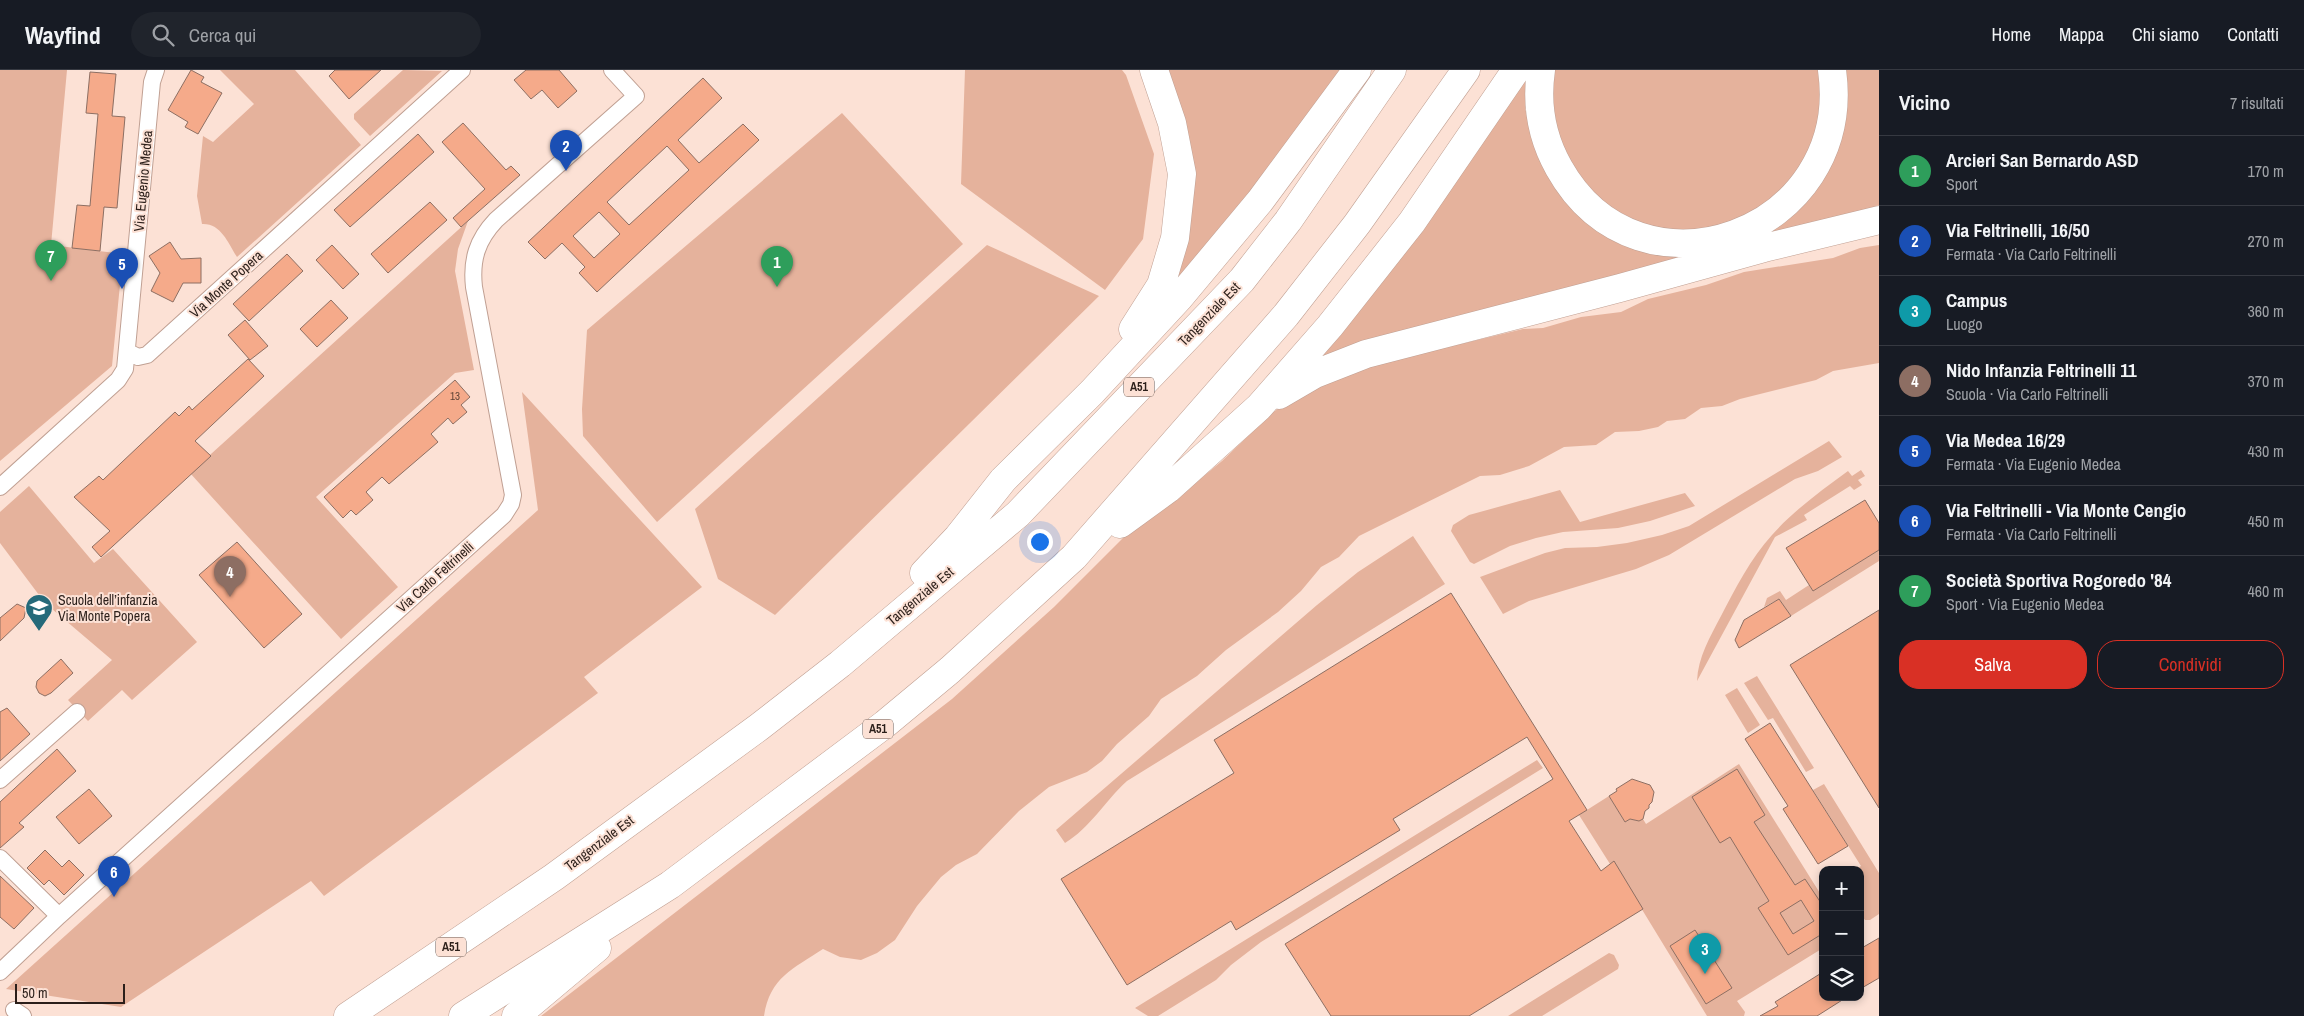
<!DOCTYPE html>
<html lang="it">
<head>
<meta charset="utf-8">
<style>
	body { margin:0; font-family:"Archivo Narrow",sans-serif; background:#20242c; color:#f1f3f6 }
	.controls { position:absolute; right:15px; bottom:15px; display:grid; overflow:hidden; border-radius:10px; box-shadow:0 2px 8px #0003 }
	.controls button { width:45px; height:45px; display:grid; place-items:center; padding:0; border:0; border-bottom:1px solid #363941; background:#171b24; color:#f1f3f6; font:25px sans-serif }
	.scale { position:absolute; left:15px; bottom:12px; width:110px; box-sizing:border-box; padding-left:5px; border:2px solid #2b1f1a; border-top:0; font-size:14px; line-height:18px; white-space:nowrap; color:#2b1f1a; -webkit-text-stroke:4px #fce1d5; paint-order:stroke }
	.you { position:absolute; left:1039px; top:471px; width:18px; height:18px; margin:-12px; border:4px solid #fff; border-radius:50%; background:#1a73e8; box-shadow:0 0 0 8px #1a73e833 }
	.badge { display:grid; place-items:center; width:32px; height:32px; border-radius:50%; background:#d93025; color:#fff; font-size:16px; font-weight:700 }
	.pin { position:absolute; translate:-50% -41px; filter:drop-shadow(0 1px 2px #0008) }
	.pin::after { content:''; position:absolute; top:26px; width:18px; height:15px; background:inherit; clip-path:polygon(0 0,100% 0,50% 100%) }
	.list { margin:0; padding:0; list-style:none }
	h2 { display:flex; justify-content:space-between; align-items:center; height:65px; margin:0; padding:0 20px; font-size:21px }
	h2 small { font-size:16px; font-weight:400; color:#9ea1a6 }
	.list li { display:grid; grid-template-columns:32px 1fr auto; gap:15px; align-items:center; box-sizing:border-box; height:70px; padding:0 20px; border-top:1px solid #363941 }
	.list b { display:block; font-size:19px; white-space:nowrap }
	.list p { margin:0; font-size:16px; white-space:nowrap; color:#9ea1a6 }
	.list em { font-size:16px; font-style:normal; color:#9ea1a6 }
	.actions { display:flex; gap:10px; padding:15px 20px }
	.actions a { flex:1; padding:11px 0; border:1px solid #d93025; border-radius:20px; text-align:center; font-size:18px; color:#d93025 }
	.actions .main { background:#d93025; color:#fff }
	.icon { flex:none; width:28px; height:28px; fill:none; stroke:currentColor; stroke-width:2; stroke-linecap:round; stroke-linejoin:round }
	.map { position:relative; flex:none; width:1879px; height:946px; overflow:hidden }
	header { display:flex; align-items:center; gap:30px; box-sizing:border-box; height:70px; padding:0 25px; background:#171b24; border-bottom:1px solid #363941 }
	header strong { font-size:24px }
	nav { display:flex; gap:28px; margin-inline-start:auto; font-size:18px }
	.search { width:350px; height:45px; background:#20242c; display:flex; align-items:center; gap:12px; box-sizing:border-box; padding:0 18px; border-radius:28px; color:#9ea1a6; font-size:19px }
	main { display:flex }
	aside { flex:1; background:#171b24 }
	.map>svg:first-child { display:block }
	.green { fill:#e5b29c }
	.building { fill:#f5aa8a; stroke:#8d6f63; fill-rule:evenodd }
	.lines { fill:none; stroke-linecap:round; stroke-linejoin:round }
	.street-casing { stroke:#c0a093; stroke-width:18 }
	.highway-casing { stroke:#c0a093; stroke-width:29 }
	.street { stroke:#fff; stroke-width:16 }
	.highway { stroke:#fff; stroke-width:28 }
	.labels { text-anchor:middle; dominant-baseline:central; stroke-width:4; stroke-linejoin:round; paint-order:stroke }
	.number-label { font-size:11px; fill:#5e4236 }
	.shield { fill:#fce1d5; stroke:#6a5952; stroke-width:1 }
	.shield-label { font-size:12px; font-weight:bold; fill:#2b1f1a }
	.street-label { font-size:14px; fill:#2b1f1a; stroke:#fce1d5 }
	.poi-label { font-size:14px; fill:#2b1f1a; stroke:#fce1d5; text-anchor:start }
</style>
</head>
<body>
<header>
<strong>Wayfind</strong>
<div class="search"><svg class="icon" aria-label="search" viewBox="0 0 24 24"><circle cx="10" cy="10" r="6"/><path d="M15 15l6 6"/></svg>Cerca qui</div>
<nav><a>Home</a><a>Mappa</a><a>Chi siamo</a><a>Contatti</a></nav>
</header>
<main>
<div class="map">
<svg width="1879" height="946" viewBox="0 0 1879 946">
	<rect width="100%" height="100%" fill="#fce1d5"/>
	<!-- green -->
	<path class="green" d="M0,0H67L51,175L123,184L112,296L0,391Z
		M220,0H295L361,75L237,187C228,173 221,153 202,154L197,126L203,66L213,72L254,34Z
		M403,0L442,1L370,66L354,49V44Z
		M965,0H1122L1126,5L1154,84L1143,169L1105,220L961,114Z
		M1164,0H1341L1284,80L1152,242L1181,161Z
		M1525,0L1531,19L1525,40L1532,46L1640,175L1786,145L1840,0H1879V135L1876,136L1879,143L1312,295Z
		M1555,0H1823L1819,70L1781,124L1726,157L1669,164L1619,147L1565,99L1545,32Z
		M842,43L963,174L657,452L583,366L582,339L587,260Z
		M468,151L458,179L455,201L474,300L455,303L316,427L398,517L341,569L190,403Z
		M987,175L1099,226L775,545L718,509L695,439Z
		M1879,175V293L1833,301L1816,310L1740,329L1722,336L1701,338L1685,349L1667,351L1658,357L1639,361L1615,362L1596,375L1564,377L1529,396L1500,405L1480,406L1359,466L1339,487L1321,497L1301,521L1278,542L1226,580L1197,606L1161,629L1149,646L1117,674L1102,691L1087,702L1049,717L1019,741L977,784L956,795L941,807L917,836L895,870L877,883L861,890L840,887L823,879C793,899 770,907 764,946H541L952,629L1054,537L1128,463L1171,433L1222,391L1273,342L1340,303L1523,259L1543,258L1581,247L1621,242L1648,229L1706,215L1744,202L1833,188L1860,178Z
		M522,322L702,517L584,607L598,623L324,826L311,811L121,937L6,919L538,440Z
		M1829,371L1842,387L1818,401L1795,409L1669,485L1636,499L1529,531L1503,544L1480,507L1545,483L1565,478L1597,477L1627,473L1662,465L1689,456Z
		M1861,400L1865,406L1858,410L1862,415L1854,420L1850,416L1804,445L1807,450L1775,467L1697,611C1698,587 1710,567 1721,546C1735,519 1751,488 1772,465C1794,440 1821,421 1848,401L1852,406Z
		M29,416L94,493L113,479L197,572L132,630L122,620L88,651L68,630L112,590L45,533L0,473V442Z
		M1560,420L1580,452L1685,423L1695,436L1650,451L1618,458L1563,462L1536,468L1510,476L1474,494L1470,492L1451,461L1453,455L1469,445Z
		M1413,466L1445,514L1127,711C1105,731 1090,758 1065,773L1056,760L1317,535L1358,502Z
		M1879,480V491L1791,546L1779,529L1764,537L1767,528L1780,521L1786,530L1809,515L1813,521Z
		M1757,606L1814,698L1806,702L1773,648L1768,650L1744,613Z
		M1737,618L1760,655L1748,663L1725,625Z
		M1537,690L1543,698L1261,872L1231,895L1216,910L1158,946H1148L1135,938Z
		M1739,694L1823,828V878L1737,931L1745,942L1744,946H1707L1613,792L1610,794L1579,745L1609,726L1625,752L1630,749L1639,751L1643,749L1646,754Z
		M1824,714L1879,803V844L1870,850H1865L1860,844V800H1855L1861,796L1813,720Z
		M1609,883L1614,885L1619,895L1618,899L1542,946H1508Z"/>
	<!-- building -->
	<path class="building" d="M191,0L204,7L201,12L222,23L198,64L185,57L188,52L168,40Z
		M335,0H381L349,29L329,6Z
		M526,0H559L577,21L558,38L542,20L531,29L514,10Z
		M90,2L116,4L112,46L125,47L117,138L104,137L100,181L72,178L77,135L90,136L98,44L86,43Z
		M703,8L722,28L678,70L699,93L743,54L759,70L597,222L579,203L585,197L562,173L545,189L528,172ZM667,76L689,100L629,155L607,132ZM599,142L620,164L594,188L573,166Z
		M463,53L506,100L511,96L520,105L461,157L453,148L485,119L442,72Z
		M418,64L434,82L350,157L334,140Z
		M430,132L447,150L388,203L371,184Z
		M170,172L181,189L201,188V213H183L173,232L151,221L160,203L149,186Z
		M332,175L359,204L343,219L316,190Z
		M287,184L303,201L249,251L233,234Z
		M331,230L348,248L317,277L300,259Z
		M245,250L268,276L250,290L228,265Z
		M248,289L264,306L195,371L211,386L101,487L92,477L110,461L74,427L99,406L103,410L175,342L179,346L189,336L192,340Z
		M455,310L470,327L461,335L467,342L453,354L448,348L431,364L438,372L389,414L382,407L366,422L373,430L356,445L351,440L343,448L324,427Z
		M1865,430L1879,453V480L1813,521L1786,478Z
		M237,472L302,544L264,578L199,505Z
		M1451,523L1587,740L1569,751L1601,801L1614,791L1643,839L1469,946H1331L1285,874L1553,709L1527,667L1393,749L1400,760L1236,860L1231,851L1127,915L1061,809L1234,703L1214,670Z
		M1779,529L1791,546L1739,578L1735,570L1744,550Z
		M17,534L26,538L24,548L0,571V548Z
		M1879,540V738L1790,595Z
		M61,589L73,603L51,623L45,626L39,623L36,617L37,611Z
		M7,638L30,664L0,691V642Z
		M1770,653L1848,776L1818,794L1783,739L1788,736L1745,669Z
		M57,679L76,701L19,753L24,757L0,778V732Z
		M1737,699L1765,745L1754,752L1795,815L1805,809L1823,836V865L1822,864L1788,885L1758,838L1769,831L1730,767L1720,773L1692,727ZM1801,830L1814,851L1793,864L1780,843Z
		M1632,709L1650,715L1654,722L1652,732L1649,735V738L1645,741L1643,749L1639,751L1630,749L1625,752L1609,726L1617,721L1616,719Z
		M89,719L112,746L79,774L56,747Z
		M45,780L62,797L69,790L84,805L64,825L49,810L44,815L27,798Z
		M0,806L34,838L14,859L0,847Z
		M1695,860L1732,918L1706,934L1670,876Z
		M1879,868V908L1860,919V879Z
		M1823,902V927H1847L1817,946H1760L1778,936L1775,932Z"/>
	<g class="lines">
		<defs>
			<path id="street" d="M128,282L138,287L147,285L462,0
				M0,417L118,310L125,299L152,12L156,0
				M0,710L77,642
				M0,788L59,846
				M0,902L59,846L504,445L511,434L513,425L474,217C471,190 477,170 496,150L636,26L612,0
				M14,940L23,946"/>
			<path id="highway" d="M1541,0C1536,34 1542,68 1559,98C1640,242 1855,163 1832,0
				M1133,259L1161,215L1175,168L1182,104L1172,53L1154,0
				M1279,325L1315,304L1366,284L1620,218L1764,178L1879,150
				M1120,454L1168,419L1259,337L1330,256L1412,152L1516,0
				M924,503L958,467L1003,410L1092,322L1179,228L1260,131L1357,0
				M348,946L554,807L759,657L840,594L1018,444L1242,210L1288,151L1392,0
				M463,946L670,815L885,654L950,600L1074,487L1286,245L1357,154L1466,0
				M516,946L597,878"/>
		</defs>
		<!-- street casing -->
		<use href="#street" class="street-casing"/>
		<!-- highway casing -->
		<use href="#highway" class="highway-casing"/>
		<!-- street -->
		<use href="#street" class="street"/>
		<!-- highway -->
		<use href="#highway" class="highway"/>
	</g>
	<!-- icons -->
	<defs>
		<symbol id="school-pin" viewBox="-11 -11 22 30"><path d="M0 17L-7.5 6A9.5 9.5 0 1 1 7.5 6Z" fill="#256a7a" stroke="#fce1d5"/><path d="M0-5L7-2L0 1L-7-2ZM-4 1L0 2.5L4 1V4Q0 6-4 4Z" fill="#fff"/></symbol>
	</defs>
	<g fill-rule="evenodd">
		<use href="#school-pin" x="23" y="522" width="32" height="43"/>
	</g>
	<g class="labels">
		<!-- number labels -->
		<g class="number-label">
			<text x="455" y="326">13</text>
		</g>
		<!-- shield labels -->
		<g class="shield">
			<rect x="1124" y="307.5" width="30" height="19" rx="4"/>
			<rect x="863" y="649.5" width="30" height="19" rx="4"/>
			<rect x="436" y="867.5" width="30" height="19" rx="4"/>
		</g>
		<g class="shield-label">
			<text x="1139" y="317">A51</text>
			<text x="878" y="659">A51</text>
			<text x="451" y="877">A51</text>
		</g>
		<!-- street labels -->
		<g class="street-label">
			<text transform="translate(143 111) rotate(-85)">Via Eugenio Medea</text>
			<text transform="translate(226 214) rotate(-42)">Via Monte Popera</text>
			<text transform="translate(1209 244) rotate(-46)">Tangenziale Est</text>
			<text transform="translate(435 507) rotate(-42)">Via Carlo Feltrinelli</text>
			<text transform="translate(920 526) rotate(-40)">Tangenziale Est</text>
			<text transform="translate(599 773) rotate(-37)">Tangenziale Est</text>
		</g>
		<!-- poi labels -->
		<g class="poi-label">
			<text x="58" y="530">Scuola dell’infanzia<tspan x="58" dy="16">Via Monte Popera</tspan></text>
		</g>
	</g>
</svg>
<div class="controls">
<button>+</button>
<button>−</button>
<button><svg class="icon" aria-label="layers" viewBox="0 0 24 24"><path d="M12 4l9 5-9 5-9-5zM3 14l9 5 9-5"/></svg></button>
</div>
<div class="scale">50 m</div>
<div class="you"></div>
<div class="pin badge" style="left:777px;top:217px;background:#2e9e5b">1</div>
<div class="pin badge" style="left:566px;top:101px;background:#1a4fb4">2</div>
<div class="pin badge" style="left:1705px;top:904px;background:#0f9aa8">3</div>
<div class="pin badge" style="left:230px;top:527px;background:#8d6e63">4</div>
<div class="pin badge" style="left:122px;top:219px;background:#1a4fb4">5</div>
<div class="pin badge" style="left:114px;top:827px;background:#1a4fb4">6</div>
<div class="pin badge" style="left:51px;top:211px;background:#2e9e5b">7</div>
</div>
<aside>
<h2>Vicino<small>7 risultati</small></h2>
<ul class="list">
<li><span class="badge" style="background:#2e9e5b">1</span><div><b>Arcieri San Bernardo ASD</b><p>Sport</p></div><em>170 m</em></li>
<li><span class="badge" style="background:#1a4fb4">2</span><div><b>Via Feltrinelli, 16/50</b><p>Fermata · Via Carlo Feltrinelli</p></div><em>270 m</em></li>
<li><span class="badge" style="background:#0f9aa8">3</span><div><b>Campus</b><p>Luogo</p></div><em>360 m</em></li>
<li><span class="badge" style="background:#8d6e63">4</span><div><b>Nido Infanzia Feltrinelli 11</b><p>Scuola · Via Carlo Feltrinelli</p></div><em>370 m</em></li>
<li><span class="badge" style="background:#1a4fb4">5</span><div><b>Via Medea 16/29</b><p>Fermata · Via Eugenio Medea</p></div><em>430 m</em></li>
<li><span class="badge" style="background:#1a4fb4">6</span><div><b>Via Feltrinelli - Via Monte Cengio</b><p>Fermata · Via Carlo Feltrinelli</p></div><em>450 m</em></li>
<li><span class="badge" style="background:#2e9e5b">7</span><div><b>Società Sportiva Rogoredo '84</b><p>Sport · Via Eugenio Medea</p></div><em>460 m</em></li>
</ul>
<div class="actions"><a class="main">Salva</a><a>Condividi</a></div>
</aside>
</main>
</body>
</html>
